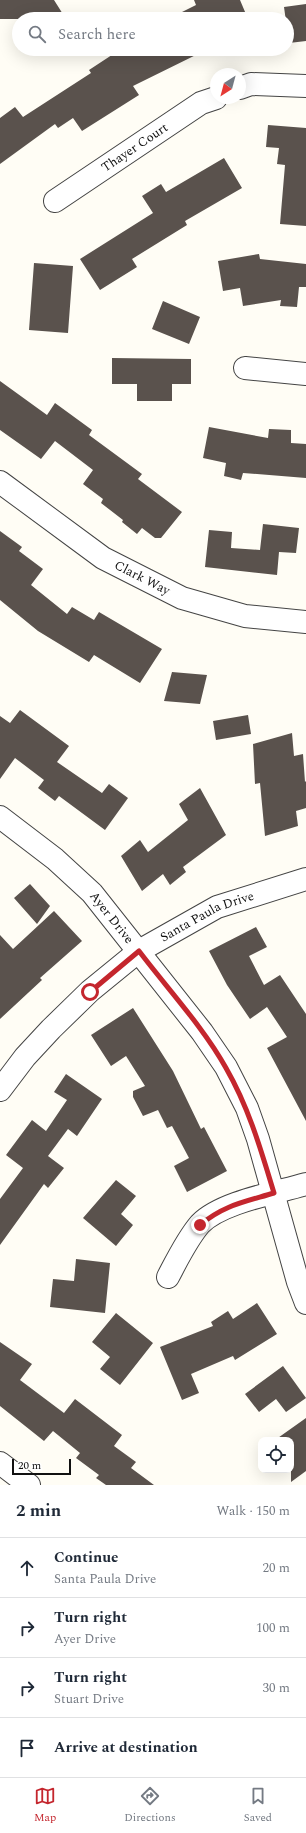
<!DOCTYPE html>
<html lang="en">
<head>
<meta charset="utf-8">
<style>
	body { margin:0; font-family:Spectral,serif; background:#f6f6f7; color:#1f2937 }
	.controls { position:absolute; right:12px; bottom:12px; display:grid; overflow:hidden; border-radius:8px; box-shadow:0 4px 16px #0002 }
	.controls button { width:36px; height:36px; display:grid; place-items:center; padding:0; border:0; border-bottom:1px solid #e0e1e3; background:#fff; color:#1f2937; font:20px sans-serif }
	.compass { position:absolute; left:210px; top:68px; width:36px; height:36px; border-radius:50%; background:#fff; box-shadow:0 4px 16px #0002; rotate:216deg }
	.scale { position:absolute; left:12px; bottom:10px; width:59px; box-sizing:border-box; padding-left:4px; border:2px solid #111; border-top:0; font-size:11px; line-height:14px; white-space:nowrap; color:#111; -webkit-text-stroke:3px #fff; paint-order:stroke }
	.stop { position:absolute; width:12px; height:12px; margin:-9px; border:3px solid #c4262e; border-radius:50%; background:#fff }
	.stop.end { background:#c4262e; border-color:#fff; box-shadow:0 1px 4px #0008 }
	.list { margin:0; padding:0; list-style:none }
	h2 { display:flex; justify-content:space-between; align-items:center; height:52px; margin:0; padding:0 16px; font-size:17px }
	h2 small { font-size:13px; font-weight:400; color:#747a83 }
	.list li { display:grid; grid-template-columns:26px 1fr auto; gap:12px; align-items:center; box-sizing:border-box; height:60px; padding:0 16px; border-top:1px solid #e0e1e3 }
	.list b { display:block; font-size:15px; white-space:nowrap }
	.list p { margin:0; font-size:13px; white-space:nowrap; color:#747a83 }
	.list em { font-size:13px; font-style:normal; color:#747a83 }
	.icon { flex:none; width:22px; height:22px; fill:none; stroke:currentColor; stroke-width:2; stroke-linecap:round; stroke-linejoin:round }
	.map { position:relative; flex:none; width:306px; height:1485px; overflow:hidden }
	.search { position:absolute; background:#fff; box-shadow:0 4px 16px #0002; left:12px; right:12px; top:12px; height:44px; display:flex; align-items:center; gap:10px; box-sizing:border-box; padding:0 14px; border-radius:22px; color:#747a83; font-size:15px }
	.sheet { height:292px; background:#fff }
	nav { display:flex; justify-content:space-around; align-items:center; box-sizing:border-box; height:56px; border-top:1px solid #e0e1e3; background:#fff; font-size:11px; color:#747a83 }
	nav a { display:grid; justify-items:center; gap:2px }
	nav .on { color:#c4262e }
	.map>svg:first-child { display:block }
	.building { fill:#5a524d }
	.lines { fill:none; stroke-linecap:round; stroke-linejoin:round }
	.street-casing { stroke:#444; stroke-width:24 }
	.street { stroke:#fff; stroke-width:22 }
	.route { stroke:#c4262e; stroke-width:5 }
	.labels { text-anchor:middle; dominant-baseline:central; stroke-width:4; stroke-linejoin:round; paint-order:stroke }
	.street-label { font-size:13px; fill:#111; stroke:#fff }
</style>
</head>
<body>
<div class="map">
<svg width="306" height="1485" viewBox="0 0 306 1485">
	<rect width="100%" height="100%" fill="#fffdf5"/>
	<!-- building -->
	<path class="building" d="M0,0H54L66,19H0Z
		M194,0H240L248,19H168L196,5Z
		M306,4V41L289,43L284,7Z
		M121,49H208L133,86L139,95L82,131L73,118L58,128L55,124L0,164V118L15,107L23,117L91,73L89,70Z
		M268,125L306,128V226L280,224L285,165L277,164L279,148L266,147Z
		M224,158L242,188L185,221L187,225L132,259L137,267L100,290L80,259L153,213L142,196L161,184L166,192Z
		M259,254L260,259L306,264V287H299L297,307L280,306L281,300L243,306L240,288L223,291L218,261Z
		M34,263L73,266L68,333L29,330Z
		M163,301L200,317L189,344L152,329Z
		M112,358L191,359V384H172V401H137V384H112Z
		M0,381L47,415L55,403L92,430L89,435L142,474L138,479L182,512L161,538H155L142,528L137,534L122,522L123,520L101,503L103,499L83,484L93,470L55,441L41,459L0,430Z
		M209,427L268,438L269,429L291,430V443L306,444V478L243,473L241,480L224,476L226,463L203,458Z
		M263,524L299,528L296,553L279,552L277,575L205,567L209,530L232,532L231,548L260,550Z
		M0,531L22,547L19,551L43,569L31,585L67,614L72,607L94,620L99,612L162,649L140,683L94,655L89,662L38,631L0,600Z
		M172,672L207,675L200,704L164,701Z
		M20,710L69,746L57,762L102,793L109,784L128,798L105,830L59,796L55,801L38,788L44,780L15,758L0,779V716L10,723Z
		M248,715L251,734L216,740L213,721Z
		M292,733L294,756L303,754L305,782L306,781V808L296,811L298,826L265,836L260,783L255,784L253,744Z
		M200,788L226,835L183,867L186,872L170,885L163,874L142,891L121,856L140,840L148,852L188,820L179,804Z
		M30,884L50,906L37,924L14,898Z
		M54,911L82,941L40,978L42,980L0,1019V935L13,949Z
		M256,927L267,947L249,956L264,985L280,975L306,1014V1121L267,1048L287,1037L267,1007L250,1019L227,985L209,951Z
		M133,1008L173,1071L201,1129L204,1127L227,1171L187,1192L174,1166L189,1158L172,1126L167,1128L158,1110L143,1116L133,1097V1091L145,1086L126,1056L111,1066L91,1035Z
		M66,1074L102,1099L77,1136L68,1129L48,1156L64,1168L48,1188L44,1184L0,1245V1199L23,1168L6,1155L32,1120L46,1131L67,1100L54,1092Z
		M116,1180L136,1196L121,1214L133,1225L116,1246L83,1218Z
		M76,1259L110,1263L105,1313L50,1307L53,1279L74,1281Z
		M257,1303L277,1334L235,1360L233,1356L191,1374L199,1393L182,1400L160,1347L213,1326L211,1322L228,1311L233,1319Z
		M116,1313L153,1343L120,1385L100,1369L110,1357L92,1342Z
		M0,1342L32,1364L20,1380L64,1413L75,1399L122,1435L114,1446L136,1462L131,1468L154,1485H106L96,1478L99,1475L76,1458L80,1453L53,1431L44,1441L0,1406Z
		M283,1366L306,1398L286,1412L276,1399L259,1412L245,1394Z
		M306,1418V1471L291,1482V1440H275Z"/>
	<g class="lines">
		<defs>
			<g id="street">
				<path d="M240,88L251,84L306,86"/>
				<path id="s1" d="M55,201L201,103L216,98"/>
				<path d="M245,368L306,374"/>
				<path id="s2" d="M0,482L103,558L182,598L245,616L306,622"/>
				<path id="s3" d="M0,817L55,859L92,893L202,1032L226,1067L247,1108L258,1139L298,1282L306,1303"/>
				<path id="s4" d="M0,1090L25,1057L51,1029L90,991L139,951L217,907L306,879"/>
				<path d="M168,1277C177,1260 187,1239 200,1224C221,1202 276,1193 306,1184"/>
				<path d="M0,1463L29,1485"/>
			</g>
		</defs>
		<!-- street casing -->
		<use href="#street" class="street-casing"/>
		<!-- street -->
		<use href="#street" class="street"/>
	</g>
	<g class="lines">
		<!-- route -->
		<path class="route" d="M90,992L139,951C167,988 204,1028 226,1068C249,1108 261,1150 274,1193C244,1202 224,1205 200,1225"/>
	</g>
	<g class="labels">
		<!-- street labels -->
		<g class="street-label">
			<text stroke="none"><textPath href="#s1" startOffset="96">Thayer Court</textPath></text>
			<text stroke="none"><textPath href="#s2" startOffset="172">Clark Way</textPath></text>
			<text stroke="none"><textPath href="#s3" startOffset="151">Ayer Drive</textPath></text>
			<text stroke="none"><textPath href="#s4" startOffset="274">Santa Paula Drive</textPath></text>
		</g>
	</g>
</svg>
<div class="controls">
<button><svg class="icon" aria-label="locate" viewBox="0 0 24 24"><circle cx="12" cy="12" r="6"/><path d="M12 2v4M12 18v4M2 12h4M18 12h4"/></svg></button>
</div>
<svg class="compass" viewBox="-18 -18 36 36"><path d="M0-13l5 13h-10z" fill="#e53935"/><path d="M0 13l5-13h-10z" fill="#747a83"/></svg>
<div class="scale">20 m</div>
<div class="stop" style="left:90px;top:992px"></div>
<div class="stop end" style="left:200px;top:1225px"></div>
<div class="search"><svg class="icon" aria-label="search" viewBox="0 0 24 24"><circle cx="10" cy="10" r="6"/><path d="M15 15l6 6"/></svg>Search here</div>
</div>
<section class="sheet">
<h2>2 min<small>Walk · 150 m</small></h2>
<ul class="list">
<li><svg class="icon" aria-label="ahead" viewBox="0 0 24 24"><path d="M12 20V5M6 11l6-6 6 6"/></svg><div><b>Continue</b><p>Santa Paula Drive</p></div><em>20 m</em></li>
<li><svg class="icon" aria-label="right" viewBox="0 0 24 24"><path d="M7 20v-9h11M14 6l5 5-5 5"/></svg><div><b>Turn right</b><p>Ayer Drive</p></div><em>100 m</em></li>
<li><svg class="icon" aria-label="right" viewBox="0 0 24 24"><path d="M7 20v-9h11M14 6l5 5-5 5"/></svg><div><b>Turn right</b><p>Stuart Drive</p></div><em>30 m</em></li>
<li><svg class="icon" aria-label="arrive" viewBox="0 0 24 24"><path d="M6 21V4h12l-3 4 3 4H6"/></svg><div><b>Arrive at destination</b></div></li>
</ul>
</section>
<nav>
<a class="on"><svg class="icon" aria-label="map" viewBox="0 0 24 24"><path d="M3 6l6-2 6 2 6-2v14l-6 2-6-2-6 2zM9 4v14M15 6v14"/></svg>Map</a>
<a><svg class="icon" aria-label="directions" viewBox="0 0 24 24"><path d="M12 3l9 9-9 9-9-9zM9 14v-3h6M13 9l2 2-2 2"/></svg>Directions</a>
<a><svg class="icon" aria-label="saved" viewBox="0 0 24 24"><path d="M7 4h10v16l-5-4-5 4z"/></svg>Saved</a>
</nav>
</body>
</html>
